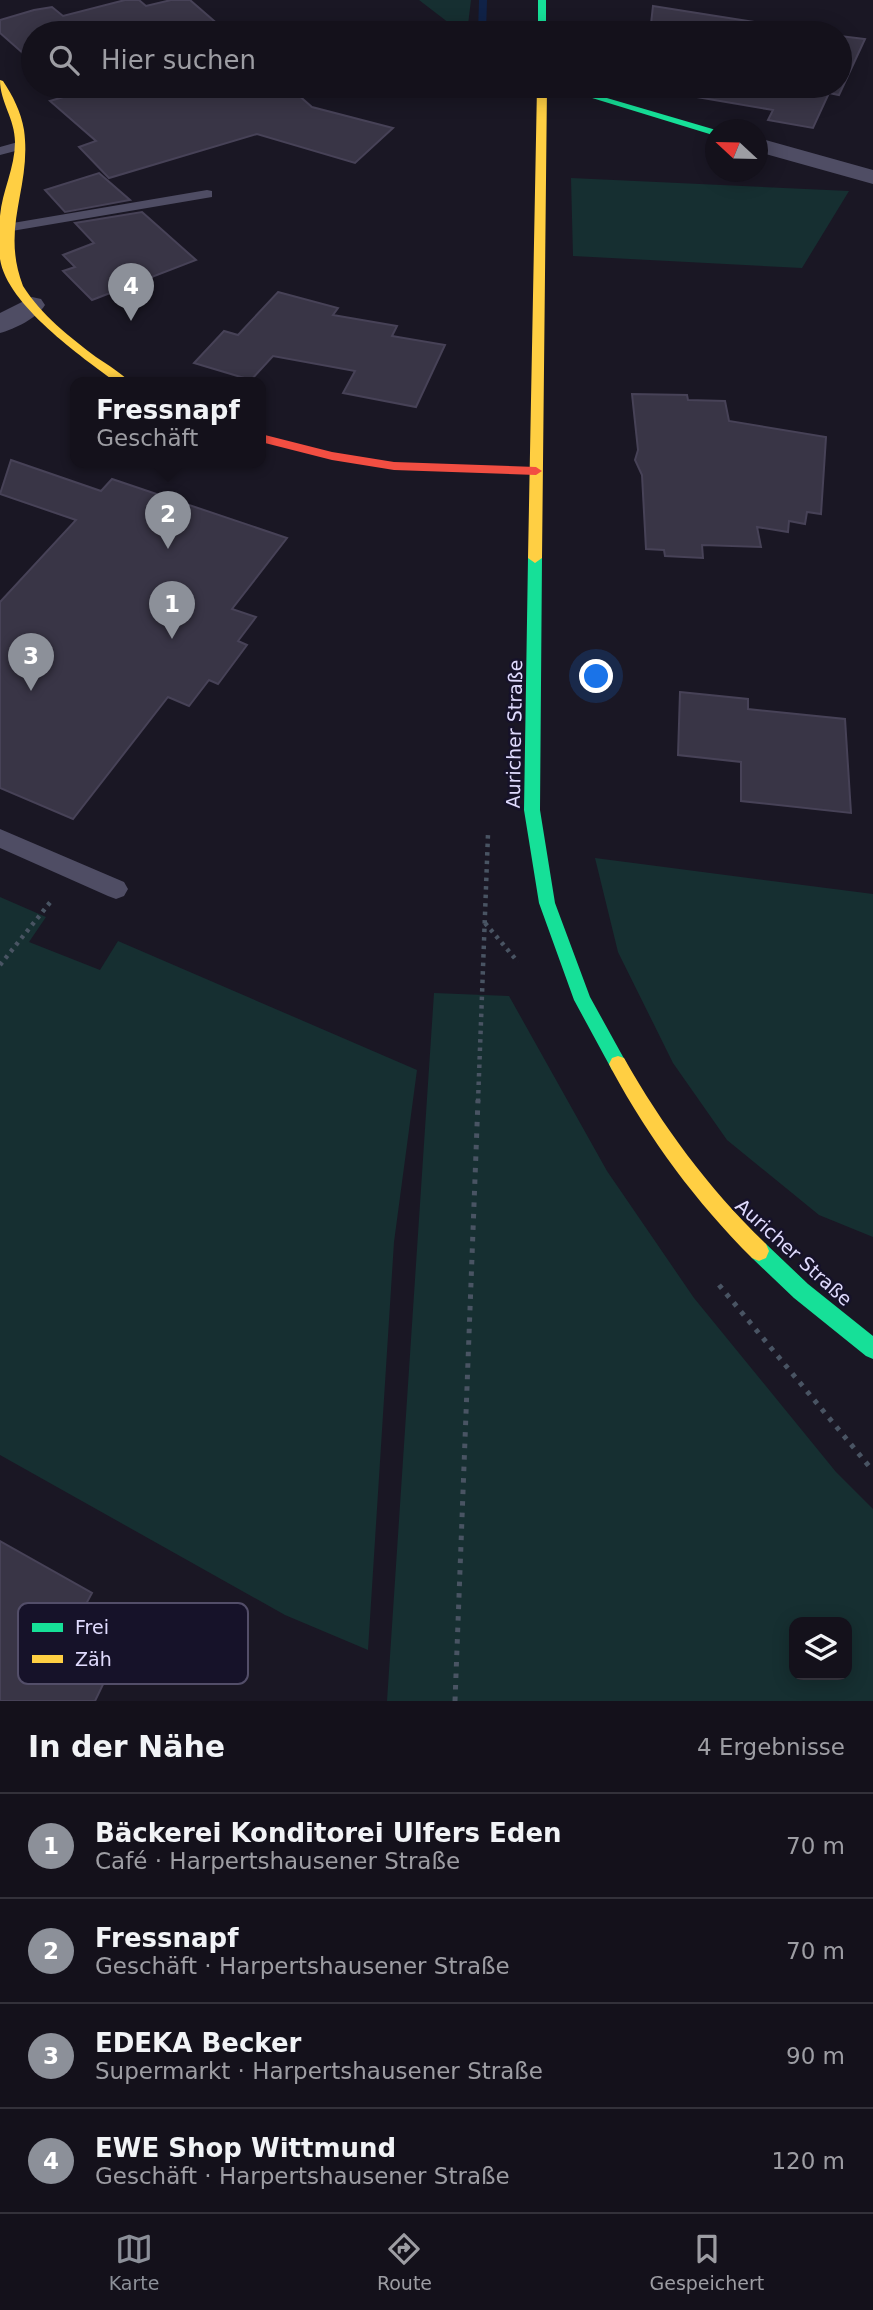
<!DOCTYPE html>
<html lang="de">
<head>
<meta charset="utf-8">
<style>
	body { margin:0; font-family:"DejaVu Sans",sans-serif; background:#211f28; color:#f1f3f6 }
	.controls { position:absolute; right:21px; bottom:21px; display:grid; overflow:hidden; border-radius:14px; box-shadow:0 4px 18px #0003 }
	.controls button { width:63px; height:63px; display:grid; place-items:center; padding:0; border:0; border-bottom:2px solid #33313a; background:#14111b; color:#f1f3f6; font:35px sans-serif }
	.compass { position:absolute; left:705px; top:119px; width:63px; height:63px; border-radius:50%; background:#14111b; box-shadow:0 4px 18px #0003; rotate:292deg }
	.you { position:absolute; left:597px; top:677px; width:24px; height:24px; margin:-18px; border:5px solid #fff; border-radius:50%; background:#1a73e8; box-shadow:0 0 0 10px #1a73e833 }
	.badge { display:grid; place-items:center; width:46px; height:46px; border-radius:50%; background:#8c9099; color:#fff; font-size:23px; font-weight:700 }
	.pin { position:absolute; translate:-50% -58px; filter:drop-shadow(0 2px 4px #0008) }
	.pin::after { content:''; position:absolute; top:37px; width:24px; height:21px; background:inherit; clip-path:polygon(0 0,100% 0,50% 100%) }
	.popup { position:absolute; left:70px; top:377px; width:196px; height:91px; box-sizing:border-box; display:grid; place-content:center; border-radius:14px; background:#14111b; filter:drop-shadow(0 2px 5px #0005); font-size:23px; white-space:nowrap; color:#9d9da3 }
	.popup b { font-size:26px; color:#f1f3f6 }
	.popup::after { content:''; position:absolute; left:50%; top:100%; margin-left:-14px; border:14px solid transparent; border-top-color:#14111b }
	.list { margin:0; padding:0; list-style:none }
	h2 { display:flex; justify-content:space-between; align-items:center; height:91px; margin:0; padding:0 28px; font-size:30px }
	h2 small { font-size:23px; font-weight:400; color:#9d9da3 }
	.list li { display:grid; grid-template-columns:46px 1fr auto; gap:21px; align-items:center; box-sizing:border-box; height:105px; padding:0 28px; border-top:2px solid #33313a }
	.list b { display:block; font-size:26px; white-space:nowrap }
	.list p { margin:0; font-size:23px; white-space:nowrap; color:#9d9da3 }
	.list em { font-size:23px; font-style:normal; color:#9d9da3 }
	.icon { flex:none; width:38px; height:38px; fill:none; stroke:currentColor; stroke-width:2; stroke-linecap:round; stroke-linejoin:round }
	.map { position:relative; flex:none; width:873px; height:1701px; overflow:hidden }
	.search { position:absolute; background:#14111b; box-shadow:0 4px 18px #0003; left:21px; right:21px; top:21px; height:77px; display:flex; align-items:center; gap:18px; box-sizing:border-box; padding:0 24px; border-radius:38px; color:#9d9da3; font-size:26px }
	.sheet { height:511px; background:#14111b }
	nav { display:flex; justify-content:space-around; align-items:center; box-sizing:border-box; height:98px; border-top:2px solid #33313a; background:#14111b; font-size:19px; color:#9d9da3 }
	nav a { display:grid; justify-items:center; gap:4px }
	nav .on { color:#8c9099 }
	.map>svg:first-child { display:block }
	.green { fill:#162f31; fill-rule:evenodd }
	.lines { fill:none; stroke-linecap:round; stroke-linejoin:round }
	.stream { fill:#102247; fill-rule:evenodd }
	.building { fill:#393546; stroke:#474257; stroke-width:2 }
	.path-far1 { stroke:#495463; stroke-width:4.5; stroke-dasharray:3.5 5; stroke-linecap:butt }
	.path { stroke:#495463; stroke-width:5; stroke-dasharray:4.5 7; stroke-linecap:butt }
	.lane { fill:#4f4d64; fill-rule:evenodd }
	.street { fill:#4f4d64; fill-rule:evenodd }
	.fast { fill:#16e098; fill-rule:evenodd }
	.slow { fill:#ffcf43; fill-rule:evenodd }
	.jam { fill:#f24e42; fill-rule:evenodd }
	.labels { text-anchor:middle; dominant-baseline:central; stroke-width:5; stroke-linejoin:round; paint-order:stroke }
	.street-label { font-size:19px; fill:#e0dbfe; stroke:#161229 }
	.key { fill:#161229; stroke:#534e69; stroke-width:2 }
	.key-label { font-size:19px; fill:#e0dbfe }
</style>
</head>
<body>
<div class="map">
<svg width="873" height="1701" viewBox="0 0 873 1701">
	<rect width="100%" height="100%" fill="#1a1724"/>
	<!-- green -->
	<path class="green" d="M419,0H471L467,33H462Z
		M571,178L849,191L802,268L573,256Z
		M595,858L873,894V1237L819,1215L727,1140L673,1063L618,952Z
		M0,897L46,917L29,942L100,970L118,941L417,1070L394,1242L368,1650L285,1615L0,1455Z
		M434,993L509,996L607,1171L694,1298L836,1472L873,1509V1701H387ZM847,1622V1675H794V1622Z"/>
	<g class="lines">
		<!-- stream -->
		<path class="stream" d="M479,0H487L486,33H478Z"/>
	</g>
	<!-- building -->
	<path class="building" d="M125,0H139L146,6L171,0H190L228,33H33V62L0,33V20L34,10L52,7L63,16Z
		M653,6L716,16L825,33H650Z
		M840,36L865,39L839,95L829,93L813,128L768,120L773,110L679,94L683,86H840Z
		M60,86H288L312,107L393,128L355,163L257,134L109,178L79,147L96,141L50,101L70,95Z
		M99,173L130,200L65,212L45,190Z
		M142,212L196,260L92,300L63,271L75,267L63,255L94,243L75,223Z
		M278,292L338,308L333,315L397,326L392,336L445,345L416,407L343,393L355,371L273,356L251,380L194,363L224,331L238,335Z
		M632,394L687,395L688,400L725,401L729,421L826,437L821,514L807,512L805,524L789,521L788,532L757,527L761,547L702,545L703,558L665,556L664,550L646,549L642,475L635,460L638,450Z
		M11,460L101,491L112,479L287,538L232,609L256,617L238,641L247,645L218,684L209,680L189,706L168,697L73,819L0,788V602L76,520L0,494Z
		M680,692L748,699V709L845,719L851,813L741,801V762L678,755Z
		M0,1541L92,1593L65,1643L110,1670L95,1701H0Z"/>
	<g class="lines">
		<!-- path-far1 -->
		<path class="path-far1" d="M485,923L518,962
			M0,965L52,900
			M478,1102L488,834"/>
		<!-- path -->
		<path class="path" d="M719,1285L873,1471
			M455,1701L478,1100"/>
		<!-- lane -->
		<path class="lane" d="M18,142L23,143V149L0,155V147Z
			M207,190L212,191V197L0,233L1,225Z
			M0,829L124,882L128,889L124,896L116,899L108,896L0,848Z"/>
		<!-- street -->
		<path class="street" d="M758,138L873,170V184L758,152Z
			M32,297L41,299L45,305C37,318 15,329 0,333V313Z"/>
		<!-- fast -->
		<path class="fast" d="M538,0H546V33H538Z
			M553,86H566L716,130V136Z
			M535,553L542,558L540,810L555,903L590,997L627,1064L624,1070L618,1072L612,1070L574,1000L539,903L524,810L528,558Z
			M759,1241L766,1244L808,1284L873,1336V1359L866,1356L794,1298L752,1258L749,1251L752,1244Z"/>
		<!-- slow -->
		<path class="slow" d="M0,80L3,81C13,96 21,112 24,130C32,188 0,226 23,286C41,315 70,337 96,357C108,365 121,373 131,383H117C82,357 7,305 0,259C0,246 0,230 0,216C2,191 15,168 15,142C15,119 0,102 0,80Z
			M537,86H547L542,558L535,563L528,558Z
			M618,1056L624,1058C663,1127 709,1189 766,1244L769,1251L766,1258L759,1261L752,1258C696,1202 650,1140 612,1070L609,1064L612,1058Z"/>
		<!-- jam -->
		<path class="jam" d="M261,434L332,452L394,462L536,467L542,471L536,475L394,470L332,460L261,442Z"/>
	</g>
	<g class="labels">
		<!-- street labels -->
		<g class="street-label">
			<text transform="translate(514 734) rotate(-89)">Auricher Straße</text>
			<text transform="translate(794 1252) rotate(42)">Auricher Straße</text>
		</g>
	</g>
	<!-- legend -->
	<rect x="18" y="1603" width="230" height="81" rx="10" class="key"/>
	<rect x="32" y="1623" width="31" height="9" fill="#16e098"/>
	<rect x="32" y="1655" width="31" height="8" fill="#ffcf43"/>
	<g class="key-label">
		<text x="75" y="1634">Frei</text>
		<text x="75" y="1666">Zäh</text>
	</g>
</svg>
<div class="controls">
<button><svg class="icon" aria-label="layers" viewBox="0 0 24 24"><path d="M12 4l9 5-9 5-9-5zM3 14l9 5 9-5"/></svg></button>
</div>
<svg class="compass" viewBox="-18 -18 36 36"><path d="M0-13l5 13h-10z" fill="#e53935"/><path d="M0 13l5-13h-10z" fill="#9d9da3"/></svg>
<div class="you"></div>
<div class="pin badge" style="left:172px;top:639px">1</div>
<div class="pin badge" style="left:168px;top:549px">2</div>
<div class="popup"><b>Fressnapf</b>Geschäft</div>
<div class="pin badge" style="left:31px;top:691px">3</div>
<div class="pin badge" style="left:131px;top:321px">4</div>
<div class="search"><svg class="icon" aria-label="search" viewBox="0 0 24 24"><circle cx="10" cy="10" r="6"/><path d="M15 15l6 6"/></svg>Hier suchen</div>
</div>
<section class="sheet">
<h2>In der Nähe<small>4 Ergebnisse</small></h2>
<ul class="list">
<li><span class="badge">1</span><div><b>Bäckerei Konditorei Ulfers Eden</b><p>Café · Harpertshausener Straße</p></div><em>70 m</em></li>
<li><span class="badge">2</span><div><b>Fressnapf</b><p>Geschäft · Harpertshausener Straße</p></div><em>70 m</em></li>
<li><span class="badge">3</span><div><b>EDEKA Becker</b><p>Supermarkt · Harpertshausener Straße</p></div><em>90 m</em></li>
<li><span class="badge">4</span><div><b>EWE Shop Wittmund</b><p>Geschäft · Harpertshausener Straße</p></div><em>120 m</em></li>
</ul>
</section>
<nav>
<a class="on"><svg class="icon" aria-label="map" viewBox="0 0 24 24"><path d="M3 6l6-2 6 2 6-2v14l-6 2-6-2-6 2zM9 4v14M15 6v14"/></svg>Karte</a>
<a><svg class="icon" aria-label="directions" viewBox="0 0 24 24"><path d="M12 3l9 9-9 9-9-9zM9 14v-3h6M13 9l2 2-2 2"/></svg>Route</a>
<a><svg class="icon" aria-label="saved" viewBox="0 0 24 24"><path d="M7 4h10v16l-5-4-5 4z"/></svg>Gespeichert</a>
</nav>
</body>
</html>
